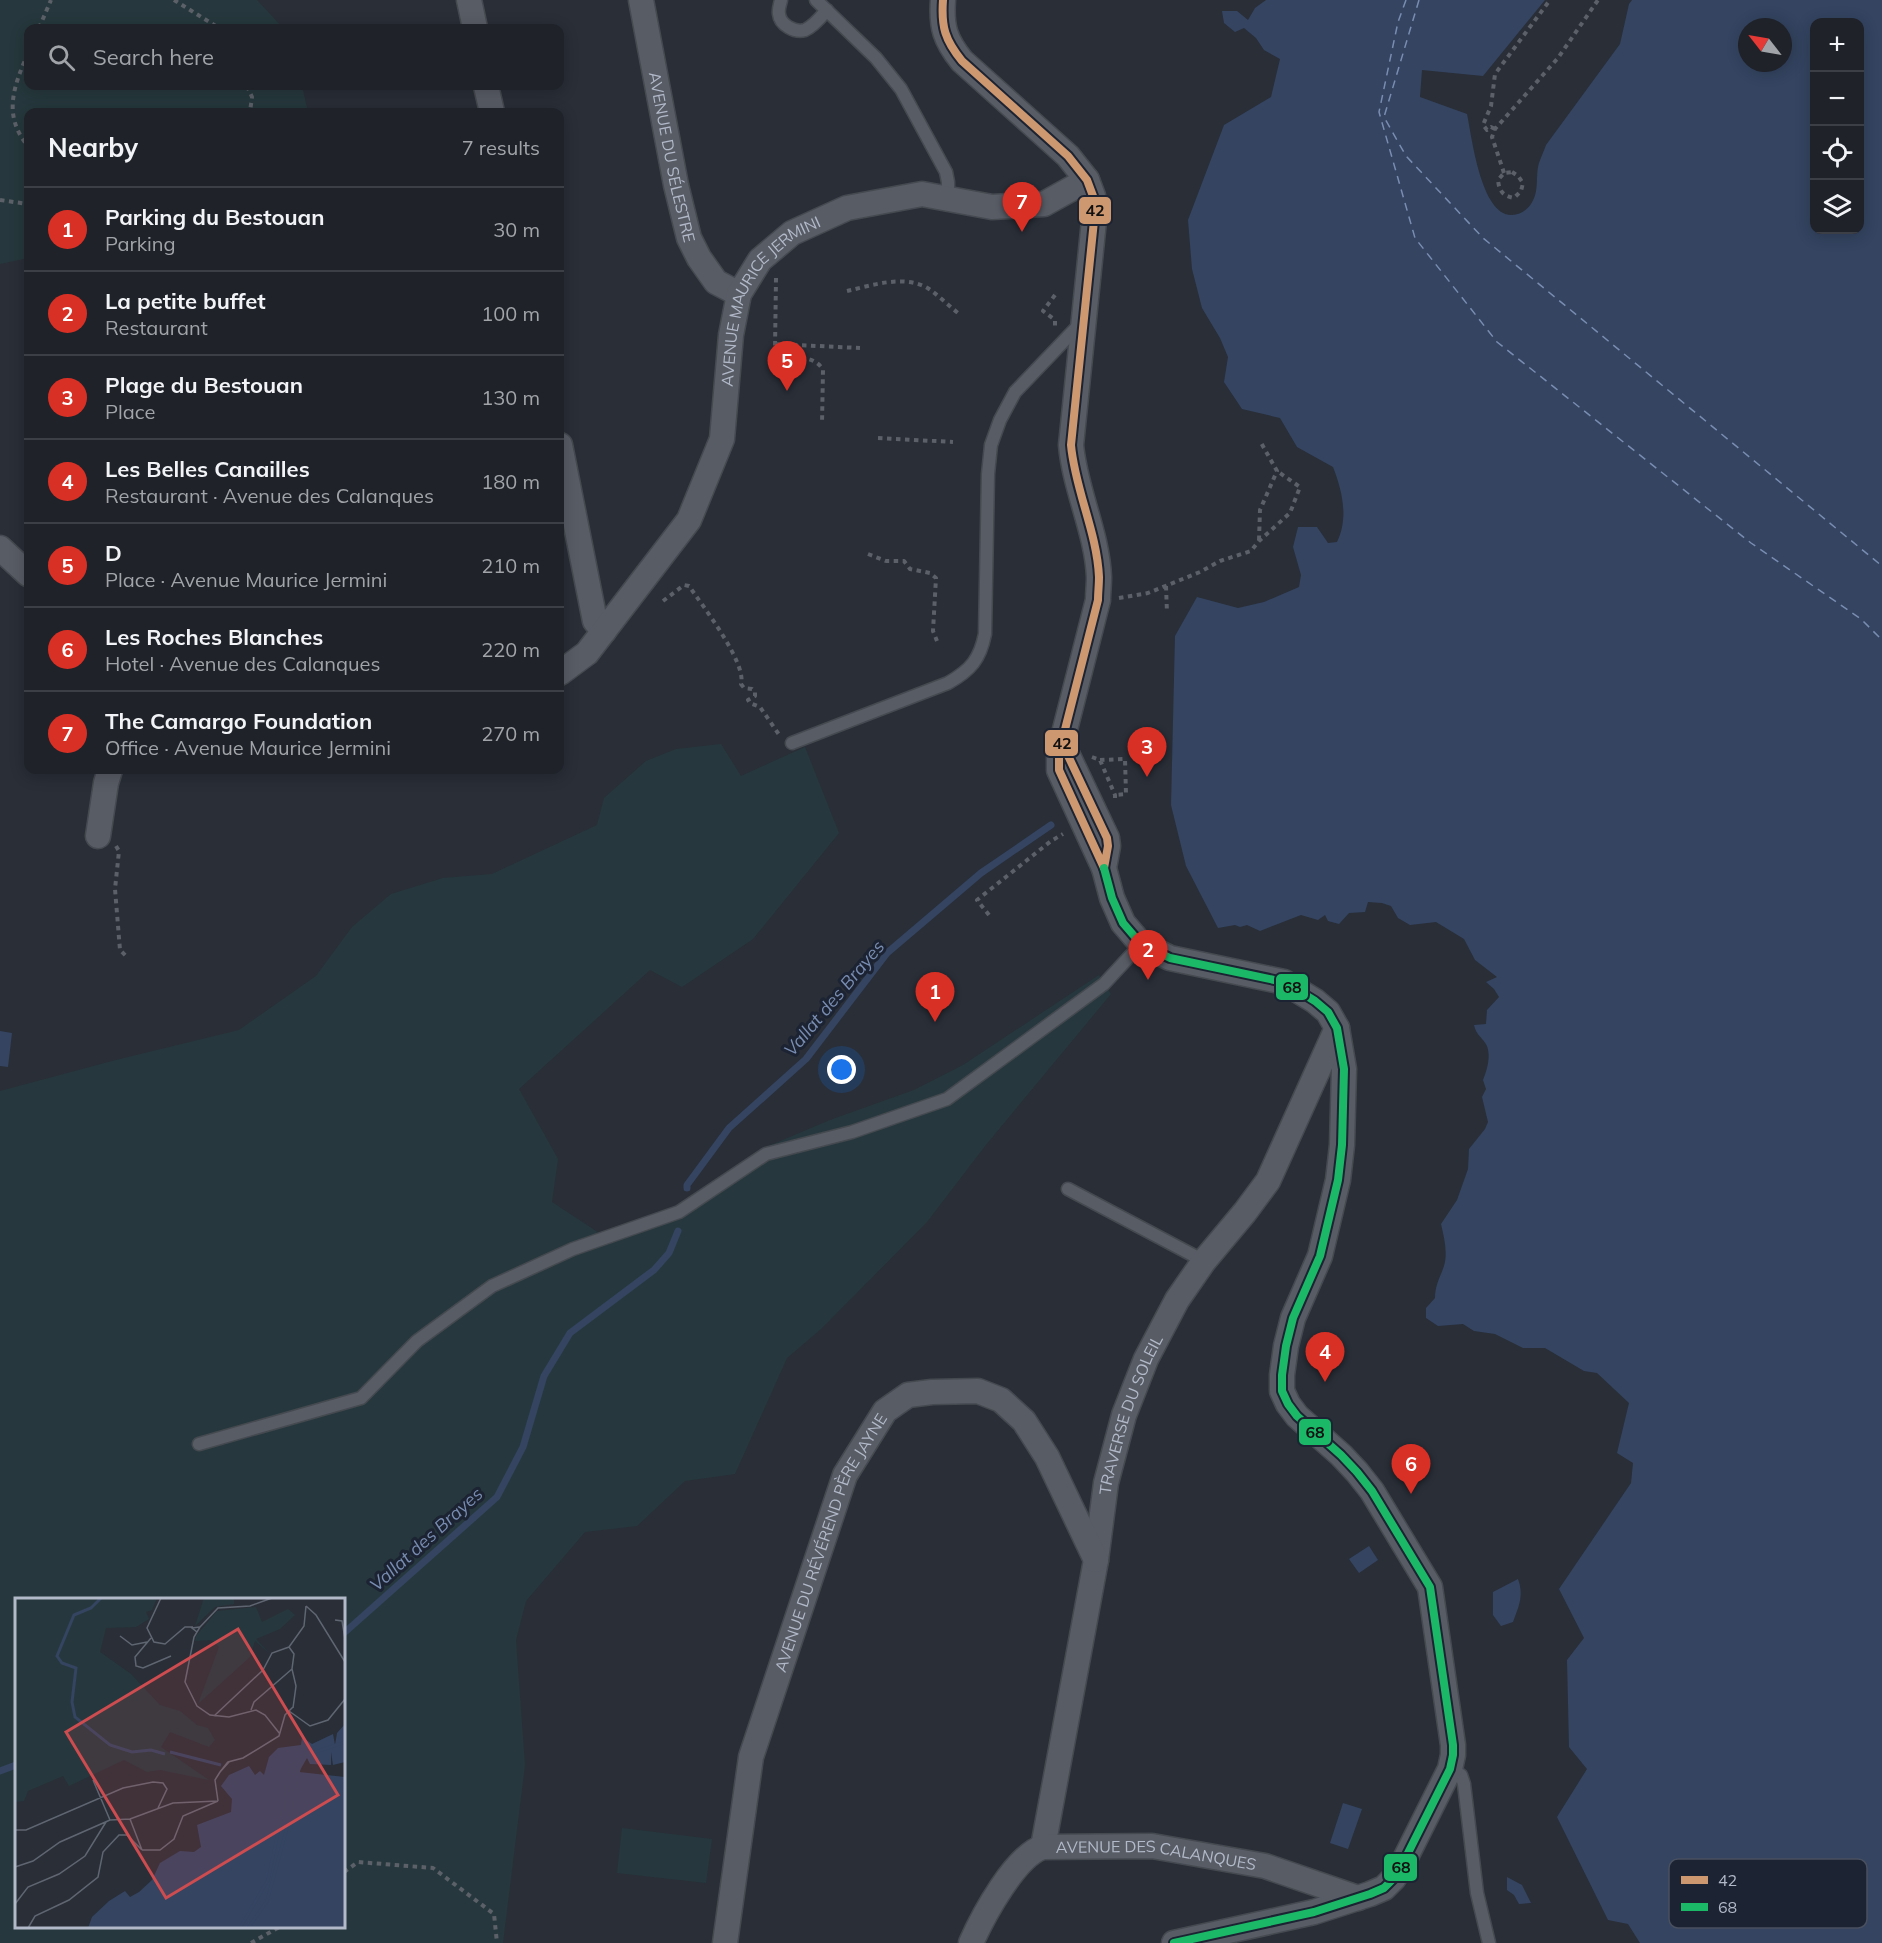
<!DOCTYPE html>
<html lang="en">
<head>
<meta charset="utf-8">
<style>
	body { margin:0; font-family:Mulish,sans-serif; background:#272a31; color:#f1f3f6 }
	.controls { position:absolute; right:18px; top:18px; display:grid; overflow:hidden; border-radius:12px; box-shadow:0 3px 15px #0003 }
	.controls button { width:54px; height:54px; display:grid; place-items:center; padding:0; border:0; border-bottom:2px solid #3c3f46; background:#1f2229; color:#f1f3f6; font:30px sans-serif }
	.compass { position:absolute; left:1738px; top:18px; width:54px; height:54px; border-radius:50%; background:#1f2229; box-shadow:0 3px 15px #0003; rotate:301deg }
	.you { position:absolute; left:842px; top:1070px; width:21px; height:21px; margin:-15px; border:4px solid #fff; border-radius:50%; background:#1a73e8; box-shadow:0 0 0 9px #1a73e833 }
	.badge { display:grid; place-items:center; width:39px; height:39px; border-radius:50%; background:#d93025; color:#fff; font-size:20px; font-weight:700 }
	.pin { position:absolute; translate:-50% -50px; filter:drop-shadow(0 2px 3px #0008) }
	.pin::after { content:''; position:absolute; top:32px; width:21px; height:18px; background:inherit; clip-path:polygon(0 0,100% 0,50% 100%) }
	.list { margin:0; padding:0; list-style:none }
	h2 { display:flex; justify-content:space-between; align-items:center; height:78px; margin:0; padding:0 24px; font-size:26px }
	h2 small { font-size:20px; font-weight:400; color:#a1a4a8 }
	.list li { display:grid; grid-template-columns:39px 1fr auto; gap:18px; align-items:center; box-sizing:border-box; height:84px; padding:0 24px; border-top:2px solid #3c3f46 }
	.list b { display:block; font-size:22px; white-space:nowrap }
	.list p { margin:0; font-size:20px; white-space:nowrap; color:#a1a4a8 }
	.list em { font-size:20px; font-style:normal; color:#a1a4a8 }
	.icon { flex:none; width:33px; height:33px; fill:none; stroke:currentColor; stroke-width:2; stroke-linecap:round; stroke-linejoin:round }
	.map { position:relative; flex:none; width:1882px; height:1943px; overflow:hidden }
	.search { position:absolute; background:#1f2229; box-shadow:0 3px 15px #0003; left:24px; top:24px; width:540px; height:66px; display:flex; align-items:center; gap:15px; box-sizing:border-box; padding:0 21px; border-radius:12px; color:#a1a4a8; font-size:22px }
	.panel { position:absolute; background:#1f2229; box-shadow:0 3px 15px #0003; left:24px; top:108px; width:540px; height:666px; border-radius:12px }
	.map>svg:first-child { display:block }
	.green { fill:#26383d; fill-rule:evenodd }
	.water { fill:#344461; fill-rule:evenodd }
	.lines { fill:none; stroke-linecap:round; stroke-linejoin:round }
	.stream { stroke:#344461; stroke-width:7 }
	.ferry { stroke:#798db2; stroke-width:1.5; stroke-dasharray:8 6; stroke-linecap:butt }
	.service-casing { stroke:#454950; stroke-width:15 }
	.minor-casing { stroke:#454950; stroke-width:27 }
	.path { stroke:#5c6068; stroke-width:4; stroke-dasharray:4.5 4.5; stroke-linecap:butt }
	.service { stroke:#585c65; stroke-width:12 }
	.minor { stroke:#585c65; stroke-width:24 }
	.bus-1-casing { stroke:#1c2332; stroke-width:12 }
	.bus-2-casing { stroke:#1c2332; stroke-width:12 }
	.bus-1 { stroke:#cd976f; stroke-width:8 }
	.bus-2 { stroke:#1ab867; stroke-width:8 }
	.labels { text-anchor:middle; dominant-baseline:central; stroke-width:6; stroke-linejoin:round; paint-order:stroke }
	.street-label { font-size:16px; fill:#b2b9c9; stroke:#1c2332 }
	.water-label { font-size:18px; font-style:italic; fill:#798db2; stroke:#1c2332 }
	.inset-river { fill:none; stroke:#344461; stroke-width:3 }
	.inset-road { fill:none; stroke:#606671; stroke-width:1.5 }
	.view { fill:#cd4c50; fill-opacity:0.15; stroke:#cd4c50; stroke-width:3 }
	.inset-edge { fill:none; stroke:#b2b9c9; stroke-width:3 }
	.key { fill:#1c2332; stroke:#49505f; stroke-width:1.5 }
	.key-label { font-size:16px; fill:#b2b9c9 }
	.line-badge { stroke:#1c2332; stroke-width:2 }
	.pale-badge-label { font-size:16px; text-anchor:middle; font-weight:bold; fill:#111 }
</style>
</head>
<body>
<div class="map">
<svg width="1882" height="1943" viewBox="0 0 1882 1943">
	<rect width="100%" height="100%" fill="#292e37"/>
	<!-- green -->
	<path class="green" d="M0,0H257L283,28H28V86H302L308,112H28V258L0,264Z
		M721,744L741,776L805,747L839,833L753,939L682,987L650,970L519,1089L558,1159L552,1202L599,1233L676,1206L764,1148L830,1120L914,1090L963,1065L1099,975L1111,994L985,1146L927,1222L821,1329L787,1358L735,1474L685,1481L637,1526L585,1532L526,1601L516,1640L525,1765L503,1943H0V1091L116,1060L239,1030L316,976L352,927L391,894L443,878L492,874L597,825L604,798L646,761L676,749ZM16,1600H344V1926H16Z
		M622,1828L712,1839L706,1883L617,1873Z"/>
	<!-- water -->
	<path class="water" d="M1266,0H1545L1483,76L1422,70L1420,97L1467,114C1472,138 1481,216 1512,215C1520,215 1527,210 1531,204C1540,191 1535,176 1539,163C1541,157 1544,151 1546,145L1620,44L1629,4L1632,0H1882V1943H1640L1628,1924L1608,1920L1557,1817L1587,1769L1569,1747L1567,1660L1584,1638L1559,1589L1631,1483L1633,1463L1617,1453L1629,1403L1597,1373L1584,1371L1545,1348H1523L1495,1334L1474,1331L1463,1324L1438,1326L1426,1318V1308L1435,1298C1435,1285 1440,1278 1444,1266C1448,1253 1444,1237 1441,1224L1457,1200L1468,1169L1469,1149L1485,1129L1488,1122L1482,1097L1486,1089L1483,1080C1487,1070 1491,1057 1487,1046C1483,1038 1476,1035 1474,1025L1486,1024L1487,1010L1499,997L1494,989L1486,982L1497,977L1475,960L1464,939L1436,922L1410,925L1398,918L1391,906L1382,903L1368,902L1365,912L1349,913L1339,924L1328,921L1325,915L1318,920L1301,915L1260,931L1247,925L1240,927L1235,925L1218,928L1186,866L1171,805L1175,636L1197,597L1238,608L1264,602L1299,587L1301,575L1293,547L1298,527H1317L1328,543L1337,542C1349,518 1342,490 1333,467L1297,447L1280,418L1242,409L1224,382L1228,357L1220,338L1202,308L1192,269L1188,220L1224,125L1271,97L1280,59L1264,50L1256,38L1244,28L1235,32L1224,23L1222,11H1237L1248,20L1255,8ZM1860,22V230H1814V22ZM1747,27H1783V63H1747Z
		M0,1031L12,1033L8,1067L0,1066Z
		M1369,1546L1378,1560L1359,1573L1349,1559Z
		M1518,1579C1524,1595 1519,1606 1513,1622L1501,1626L1493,1615V1592Z
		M1343,1803L1362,1809L1348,1849L1330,1843Z
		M1507,1877L1522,1885L1531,1903L1519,1904L1514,1895L1507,1890Z"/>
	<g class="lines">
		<!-- stream -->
		<path class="stream" d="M687,1188V1185L729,1128L806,1059L887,953L981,873L1051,825
			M344,1633L497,1497L523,1447L544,1376L570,1333L654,1270L669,1253L678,1231
			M0,1771L16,1765"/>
		<!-- ferry -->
		<path class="ferry" d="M1406,0L1398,22L1379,112L1415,238L1497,342L1751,543L1861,619L1882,640
			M1419,0L1384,117L1406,156L1483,238L1882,566"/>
		<defs>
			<path id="service" d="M781,0C780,5 778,9 779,14C780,25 795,33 805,30C814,26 821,17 827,10
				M816,0L876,58L901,89L946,172L948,182V199
				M792,743L948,683C971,670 980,659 985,634L988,474L991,445L1000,420L1015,392L1081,323
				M1068,1189L1204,1261
				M199,1444L361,1398L417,1341L492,1286L573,1249L679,1212L766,1154L852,1132L947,1099L1104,984L1141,944
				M1450,1769L1461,1775L1464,1784L1477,1893L1489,1943"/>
			<g id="minor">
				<path d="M469,0L475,28"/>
				<path id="s1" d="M641,0L676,185L689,238L699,258L716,282L739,294"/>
				<path d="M943,0C941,27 945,40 962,61L1068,156L1087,180L1093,196L1095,211L1071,445C1075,490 1097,532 1099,577C1099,585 1098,593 1098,600L1059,753V770L1104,868L1108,846L1107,838L1062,743"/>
				<path d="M486,86L492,112"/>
				<path d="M560,445L595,621L604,631"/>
				<path d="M0,548L28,574"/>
				<path id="s2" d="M560,673L587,653L689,520L722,439L731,335L739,294L760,260L792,233L847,208L922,194L992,207L1044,204L1087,180"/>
				<path d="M98,836L106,783L110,770"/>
				<path d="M1104,868L1112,898L1123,923L1141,944L1170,958L1284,982L1315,1001L1328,1012L1337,1028L1344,1069L1342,1145L1338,1180L1320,1256L1293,1318L1286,1346L1282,1375V1391L1288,1404L1297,1416L1341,1455L1357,1472L1372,1491L1430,1587L1453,1745V1755L1450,1769L1402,1865L1394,1878L1384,1888L1370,1894L1314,1912L1174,1943"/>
				<path id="s3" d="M1043,1847L1096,1560L1106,1483L1124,1415L1146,1359L1177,1300L1204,1261L1245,1212L1268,1181L1337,1028"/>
				<path id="s4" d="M725,1943L751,1757L845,1475L885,1411L908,1395L932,1392L978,1391L1001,1400L1024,1421L1047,1457L1096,1560"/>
				<path id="s5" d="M971,1943C983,1916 1015,1856 1043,1847L1152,1846L1265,1866L1358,1898"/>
			</g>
		</defs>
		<!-- service casing -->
		<use href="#service" class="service-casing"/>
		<!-- minor casing -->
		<use href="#minor" class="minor-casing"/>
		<!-- path -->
		<path class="path" d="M174,0L219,28
			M39,28L51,0
			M28,53C14,86 2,115 28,146
			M247,86L252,97L250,112
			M1495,129L1491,127L1487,130L1483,125L1491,106L1495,74L1550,0
			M1512,172L1518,176L1523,183L1521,191L1514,198C1503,196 1499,191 1498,180L1504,173Z
			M1504,173L1492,137L1495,129L1558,58L1598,0
			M0,200L28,204
			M776,278L775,348L781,355C795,357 816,356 823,370L822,424
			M847,291C873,285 905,274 929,289C939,296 948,305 958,313
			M1055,295L1043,311L1055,320V326
			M775,344L860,348
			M878,438L953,442
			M1259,540L1260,510L1277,471L1260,441
			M868,554L886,561H904L910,569L930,573L936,578L933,631L937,641
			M1166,586L1167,613
			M1119,598L1148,593L1200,572L1220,561L1251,551L1259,541L1290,513L1300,487L1277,471
			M663,601L684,585L689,586C702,605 747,663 741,684L744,688L752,689L755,692V696L748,700L750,703L760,707L780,736
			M1092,757L1100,760L1115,795V801
			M1100,760L1125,759L1126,794L1115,795
			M116,846L119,851L115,889L120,950L128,958
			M989,915L977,900L1051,841L1063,834
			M344,1872L358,1862L433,1868L494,1914L497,1943
			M251,1943L281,1926"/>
		<!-- service -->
		<use href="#service" class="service"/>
		<!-- minor -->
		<use href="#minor" class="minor"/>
		<defs>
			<path id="bus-1" d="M943,0C941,27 945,40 962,61L1068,156L1087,180L1093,196L1095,211L1071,445C1075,490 1097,532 1099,577C1099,585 1098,593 1098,600L1059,753V770L1104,868L1108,846L1107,838L1062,743"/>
			<path id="bus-2" d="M1104,868L1112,898L1123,923L1141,944L1170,958L1284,982L1315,1001L1328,1012L1337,1028L1344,1069L1342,1145L1338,1180L1320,1256L1293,1318L1286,1346L1282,1375V1391L1288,1404L1297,1416L1341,1455L1357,1472L1372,1491L1430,1587L1453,1745V1755L1450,1769L1402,1865L1394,1878L1384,1888L1370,1894L1314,1912L1174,1943"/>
		</defs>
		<!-- bus-1 casing -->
		<use href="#bus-1" class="bus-1-casing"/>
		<!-- bus-2 casing -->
		<use href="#bus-2" class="bus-2-casing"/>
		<!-- bus-1 -->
		<use href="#bus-1" class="bus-1"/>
		<!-- bus-2 -->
		<use href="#bus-2" class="bus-2"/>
	</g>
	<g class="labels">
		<!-- street labels -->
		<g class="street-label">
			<text stroke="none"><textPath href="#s1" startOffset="160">AVENUE DU SÉLESTRE</textPath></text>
			<text stroke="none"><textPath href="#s2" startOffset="444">AVENUE MAURICE JERMINI</textPath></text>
			<text stroke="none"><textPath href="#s3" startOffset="442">TRAVERSE DU SOLEIL</textPath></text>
			<text stroke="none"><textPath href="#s4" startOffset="417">AVENUE DU RÉVÉREND PÈRE JAYNE</textPath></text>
			<text stroke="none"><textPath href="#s5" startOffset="236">AVENUE DES CALANQUES</textPath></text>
		</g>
		<!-- water labels -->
		<g class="water-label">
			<text transform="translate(834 998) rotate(-50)">Vallat des Brayes</text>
			<text transform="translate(426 1539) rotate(-42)">Vallat des Brayes</text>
		</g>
	</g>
	<!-- overview -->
	<g transform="translate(15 1598)">
		<rect width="330" height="330" fill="#292e37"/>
		<path d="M0,0H142L137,12L131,14L134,21L121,29L91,30L85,54L116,76L145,107L165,113L182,127L193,130L200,142L194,149L155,134L146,149L194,182L145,172L132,174L109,162L54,188L48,178L13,193L9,203L0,204ZM189,0H219V6L200,9L180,28ZM241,9L247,24L273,11L280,17L265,31L241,41L254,55L240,43L235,59L183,106L204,49L197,42L180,43L181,38L202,13Z" fill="#26383d"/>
		<path d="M330,126V164L318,167L316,154V167L295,166L292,160L284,174L330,179V330H73L77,319L94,303L110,293L115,299L124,294L137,282L145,265L165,253L179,254L186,249L182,227L216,214L217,201L206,188L214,177L234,168L240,177L245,173L249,177L254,159L263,150L286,147L287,139L297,146L318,136L320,147L322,135Z" fill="#344461"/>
		<path class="inset-river" d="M86,0L76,10L59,17L42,58L47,65L61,70L57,104L60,119L95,147L117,154L136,152L150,156M155,154L206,167M225,330L253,282L277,168L286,159L330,144M233,330L252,303L273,226L286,161"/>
		<path class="inset-road" d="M146,0L132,30L139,44L150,46L170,29H178M291,8L301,17L330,64M320,22L327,23L330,41M185,29L203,10L235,8L257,0M182,34L177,30L185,29L179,39L170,84L182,108L195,117L214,119L241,112L250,117L265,136M105,38L117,47L132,44M136,40L120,59L121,68L128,70L156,58M274,49L279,56L277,71L281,88L278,110M274,49L289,28L291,8M236,112L239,104L277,71M274,113L295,128L313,122L330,101M199,118L248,72L257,55L274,49M214,164L205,174L212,165L213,164L228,160L264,138L270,117L278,109M78,182L95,222L115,221L127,252M203,203L200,182L205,174M115,221L158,205L203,203M0,232H11L108,190L138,184L148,185L152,191L143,210M127,252H145L159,241L168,218L203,203M0,269L18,263L45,244L95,222M0,306L13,289L44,276L70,258L91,224M13,330L20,318L54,302L83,279L88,254L104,237H112L127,252"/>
		<path class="view" d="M223,31L323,197L151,300L51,134Z"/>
		<rect width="330" height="330" class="inset-edge"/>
	</g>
	<!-- legend -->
	<rect x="1669" y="1859" width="198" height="69" rx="9" class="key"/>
	<rect x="1681" y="1876" width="27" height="8" fill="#cd976f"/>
	<rect x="1681" y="1903" width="27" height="8" fill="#1ab867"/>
	<g class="key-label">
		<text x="1718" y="1886">42</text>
		<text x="1718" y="1913">68</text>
	</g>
	<g class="line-badge">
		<rect x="1078" y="196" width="34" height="29" rx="6" fill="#cd976f"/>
		<rect x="1044" y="729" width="35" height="28" rx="6" fill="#cd976f"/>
		<rect x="1275" y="973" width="34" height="28" rx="6" fill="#1ab867"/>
		<rect x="1298" y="1418" width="34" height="28" rx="6" fill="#1ab867"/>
		<rect x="1383" y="1853" width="35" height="29" rx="6" fill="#1ab867"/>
	</g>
	<g class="pale-badge-label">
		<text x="1095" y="216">42</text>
		<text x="1062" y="749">42</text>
		<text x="1292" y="993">68</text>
		<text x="1315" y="1438">68</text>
		<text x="1401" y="1873">68</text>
	</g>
</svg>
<div class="controls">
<button>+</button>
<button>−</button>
<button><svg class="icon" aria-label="locate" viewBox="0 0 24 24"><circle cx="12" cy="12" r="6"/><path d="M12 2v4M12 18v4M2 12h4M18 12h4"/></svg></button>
<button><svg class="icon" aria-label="layers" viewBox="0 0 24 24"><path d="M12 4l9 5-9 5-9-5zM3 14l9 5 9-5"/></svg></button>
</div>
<svg class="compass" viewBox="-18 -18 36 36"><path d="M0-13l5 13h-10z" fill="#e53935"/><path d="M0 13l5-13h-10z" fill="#a1a4a8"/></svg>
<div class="you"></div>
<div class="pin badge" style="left:935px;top:1022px">1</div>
<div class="pin badge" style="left:1148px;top:980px">2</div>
<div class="pin badge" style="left:1147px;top:777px">3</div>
<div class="pin badge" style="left:1325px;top:1382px">4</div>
<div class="pin badge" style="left:787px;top:391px">5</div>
<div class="pin badge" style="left:1411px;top:1494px">6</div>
<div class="pin badge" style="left:1022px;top:232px">7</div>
<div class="search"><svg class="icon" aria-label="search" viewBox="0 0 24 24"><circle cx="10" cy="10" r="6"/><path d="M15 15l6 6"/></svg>Search here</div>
<section class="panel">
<h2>Nearby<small>7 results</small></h2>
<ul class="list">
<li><span class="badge">1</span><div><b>Parking du Bestouan</b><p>Parking</p></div><em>30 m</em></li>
<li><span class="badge">2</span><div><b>La petite buffet</b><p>Restaurant</p></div><em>100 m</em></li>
<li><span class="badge">3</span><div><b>Plage du Bestouan</b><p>Place</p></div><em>130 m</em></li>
<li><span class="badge">4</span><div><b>Les Belles Canailles</b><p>Restaurant · Avenue des Calanques</p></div><em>180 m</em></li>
<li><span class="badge">5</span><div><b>D</b><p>Place · Avenue Maurice Jermini</p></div><em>210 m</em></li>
<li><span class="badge">6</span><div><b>Les Roches Blanches</b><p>Hotel · Avenue des Calanques</p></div><em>220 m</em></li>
<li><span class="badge">7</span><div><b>The Camargo Foundation</b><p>Office · Avenue Maurice Jermini</p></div><em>270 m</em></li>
</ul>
</section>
</div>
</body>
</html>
